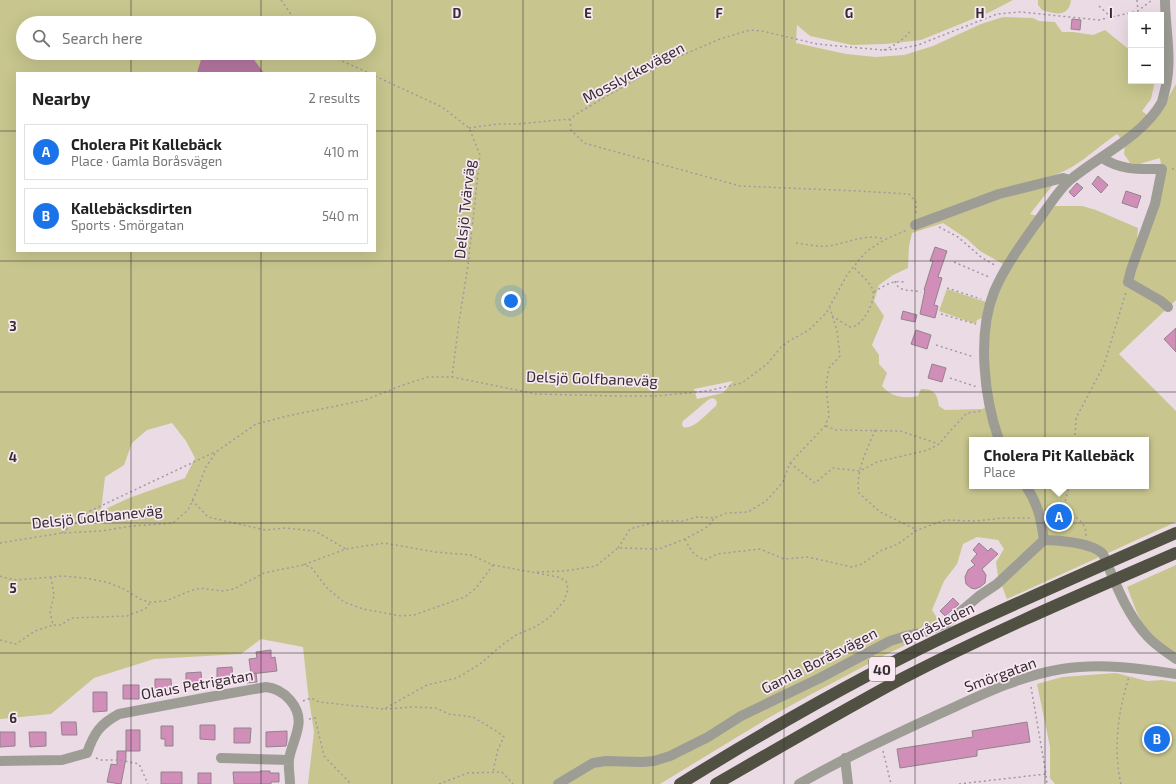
<!DOCTYPE html>
<html lang="en">
<head>
<meta charset="utf-8">
<style>
	body { margin:0; font-family:"Exo 2",sans-serif; background:#f2f2f2; color:#222 }
	.controls { position:absolute; right:12px; top:12px; display:grid; overflow:hidden; border-radius:0px; box-shadow:0 4px 16px #0002 }
	.controls button { width:36px; height:36px; display:grid; place-items:center; padding:0; border:0; border-bottom:1px solid #e0e0e0; background:#fff; color:#222; font:20px sans-serif }
	.you { position:absolute; left:511px; top:301px; width:14px; height:14px; margin:-10px; border:3px solid #fff; border-radius:50%; background:#1a73e8; box-shadow:0 0 0 6px #1a73e833 }
	.badge { display:grid; place-items:center; width:26px; height:26px; border-radius:50%; background:#1a73e8; color:#fff; font-size:13px; font-weight:700 }
	.pin { position:absolute; translate:-50% -50%; border:2px solid #fff; box-shadow:0 1px 4px #0006 }
	.popup { position:absolute; left:969px; top:437px; width:180px; height:52px; box-sizing:border-box; display:grid; place-content:center; border-radius:0px; background:#fff; filter:drop-shadow(0 1px 3px #0005); font-size:13px; white-space:nowrap; color:#767676 }
	.popup b { font-size:15px; color:#222 }
	.popup::after { content:''; position:absolute; left:50%; top:100%; margin-left:-8px; border:8px solid transparent; border-top-color:#fff }
	.list { margin:0; padding:0; list-style:none }
	h2 { display:flex; justify-content:space-between; align-items:center; height:52px; margin:0; padding:0 16px; font-size:17px }
	h2 small { font-size:13px; font-weight:400; color:#767676 }
	.list li { display:grid; grid-template-columns:26px 1fr auto; gap:12px; align-items:center; box-sizing:border-box; height:56px; margin:0 8px 8px; padding:0 8px; border:1px solid #e0e0e0; border-radius:0px }
	.list b { display:block; font-size:15px; white-space:nowrap }
	.list p { margin:0; font-size:13px; white-space:nowrap; color:#767676 }
	.list em { font-size:13px; font-style:normal; color:#767676 }
	.icon { flex:none; width:22px; height:22px; fill:none; stroke:currentColor; stroke-width:2; stroke-linecap:round; stroke-linejoin:round }
	.map { position:relative; flex:none; width:1176px; height:784px; overflow:hidden }
	.search { position:absolute; background:#fff; box-shadow:0 4px 16px #0002; left:16px; top:16px; width:360px; height:44px; display:flex; align-items:center; gap:10px; box-sizing:border-box; padding:0 14px; border-radius:22px; color:#767676; font-size:15px }
	.panel { position:absolute; background:#fff; box-shadow:0 4px 16px #0002; left:16px; top:72px; width:360px; height:180px; border-radius:0px }
	.map>svg:first-child { display:block }
	.green { fill:#c8c68e; fill-rule:evenodd }
	.water { fill:#b676a0 }
	.building { fill:#d08eb9; stroke:#92838c }
	.lines { fill:none; stroke-linecap:round; stroke-linejoin:round }
	.path { stroke:#a498a0; stroke-width:1.5; stroke-dasharray:2 3; stroke-linecap:butt }
	.minor { stroke:#9d9d96; stroke-width:10 }
	.highway { stroke:#515143; stroke-width:12 }
	.grid { fill:none; stroke:#342e32; stroke-width:1; stroke-opacity:0.55 }
	.labels { text-anchor:middle; dominant-baseline:central; stroke-width:3.5; stroke-linejoin:round; paint-order:stroke }
	.shield { fill:#f9e8f2; stroke:#6f666c; stroke-width:1 }
	.shield-label { font-size:14px; font-weight:bold; fill:#342e32 }
	.street-label { font-size:15px; fill:#342e32; stroke:#f9e8f2 }
	.grid-label { font-size:13px; text-anchor:middle; font-weight:bold; fill:#342e32; stroke:#f9e8f2; stroke-width:3.5; stroke-linejoin:round; paint-order:stroke }
</style>
</head>
<body>
<div class="map">
<svg width="1176" height="784" viewBox="0 0 1176 784">
	<rect width="100%" height="100%" fill="#ebdbe5"/>
	<!-- green -->
	<path class="green" d="M0,0H1013L990,12L921,40L886,44L852,45L810,36L797,25L796,43L846,54L876,57L904,55L933,46L981,24L1003,17L1033,18L1039,21L1055,22L1062,32H1073L1093,35L1105,30L1131,51V81H1155L1151,99L1142,111L1151,118L1165,103L1176,84V300L1119,354L1176,411V522L1007,599L998,576L996,562L1004,549L998,540L977,537L963,544L957,564L944,581L932,610L943,627L883,656L808,696L770,717L660,784H308L314,732L308,693L303,647L261,639L241,654L154,659L94,678L51,714L0,719ZM23,23H369V53H23ZM17,73H375V251H17ZM1117,134L1125,143L1124,154L1130,163L1139,164L1160,158L1161,165L1146,225L1137,242L1138,228L1096,210L1082,206H1053L1045,218L1030,214L1052,186L1048,177C1076,170 1093,150 1117,134ZM943,223L967,239L980,251L1010,268C1002,284 990,309 989,326C986,352 988,379 993,404L982,409L945,410L939,406C937,393 934,389 921,389L918,396C904,399 891,397 882,386L887,373L879,364V355L872,345L884,316L874,301L879,285L893,275L908,268L909,246L912,233ZM733,381L723,393L697,399L694,389ZM712,398L715,399L717,402L716,406C708,412 693,431 683,427L682,424L683,421L708,400ZM172,423L186,441L195,458L185,478L129,498L101,511L105,477L124,465L132,443L147,430ZM972,440H1146V486H972Z
		M1038,0H1071C1069,18 1054,14 1042,10L1038,5Z
		M947,289L986,302L982,318L977,320L976,324L939,311Z
		M1176,565V655C1164,647 1147,632 1140,619C1135,609 1131,597 1127,587Z
		M1116,673L1147,681L1162,680L1176,682V784H1055L1050,778V747L1037,684L1062,677Z"/>
	<!-- water -->
	<path class="water" d="M203,53H249L264,73H197Z"/>
	<!-- building -->
	<path class="building" d="M1072,19L1081,20L1080,30L1071,29Z
		M1098,176L1108,185L1101,193L1092,184Z
		M1077,183L1083,188L1074,197L1069,192Z
		M1126,191L1141,196L1137,208L1122,203Z
		M935,247L947,251L938,277L942,278L934,305L938,306L935,318L920,314L925,290H924L933,261H930Z
		M903,311L917,315L915,322L901,319Z
		M1176,328V352L1164,339Z
		M916,330L931,335L927,349L911,344Z
		M932,364L946,368L942,382L928,378Z
		M979,543L988,551L991,548L998,554L982,569L986,575L985,583L980,587L975,589L971,588L966,584L965,577L968,570L975,565L971,561L977,554L973,550Z
		M953,598L959,604L945,616L940,611Z
		M271,650V658L275,657L277,671L251,674L249,659L257,658L256,652Z
		M232,667L233,681H217V668Z
		M201,672L202,686H186V673Z
		M256,673L257,682L247,683L246,674Z
		M155,679H171L172,694H155Z
		M123,685H139V699H123Z
		M93,692H107V711L93,712Z
		M61,722H76L77,735H62Z
		M1027,722L1030,742L977,750V756L900,768L897,749L973,737L972,731Z
		M200,725H215V740L200,739Z
		M161,726H173V746H165V739H161Z
		M234,728H251L250,743H234Z
		M126,730H140V751H126Z
		M287,731V741L286,746L266,747V732Z
		M0,732H15V746L0,747Z
		M29,732H46V746L30,747Z
		M117,751H126V758L121,784L107,782L111,764L117,765Z
		M260,771H270V773H279V782H271V784H234L233,772H260Z
		M161,772H182V784H161Z
		M198,773H211V784H198Z"/>
	<g class="lines">
		<!-- path -->
		<path class="path" d="M281,0L297,23
			M1137,0L1138,11
			M1099,6L1112,18
			M884,50C895,45 904,40 911,30
			M324,53L369,73
			M375,76L442,107L469,128L480,155L468,265L459,322L452,377
			M570,119L571,130L584,143L740,186L859,191L909,194L916,202V215
			M469,128L497,124H518L570,119L578,113L664,63L720,39L750,30L762,31L817,44L882,50L898,49L918,45L997,14L1020,12L1099,20L1138,11L1152,0
			M1172,169H1176
			M939,227L958,237L981,257L996,266
			M796,243C806,244 817,247 827,246C847,244 864,233 884,239
			M954,262L989,277
			M895,281C898,293 911,289 921,292
			M947,288L981,299
			M874,292C884,286 892,280 904,282
			M941,314L976,324
			M832,316C836,318 849,327 850,327C862,328 876,301 873,291C871,282 859,274 854,267
			M936,345L974,357
			M950,378L977,387
			M826,426L836,430L900,431L939,444
			M875,430C867,450 855,472 859,493L880,512L917,530
			M1075,440L1076,418L1104,365L1126,292
			M790,463L815,483L833,468L860,471L877,462L928,450L939,444L950,431L967,413L982,411
			M192,500L208,517L265,530L286,528L315,531L346,549
			M1063,510C1074,515 1087,522 1086,536
			M1050,519L1063,510L1069,486
			M62,533L90,511L215,452
			M685,539C691,551 693,555 705,560L717,554L760,549L784,559L808,557L852,567L862,564L880,551L898,544L917,530L945,520L976,521L1003,518H1030
			M0,543L62,533L101,531L132,526L173,523L188,510L195,495L206,467L216,452L256,424L287,416L365,400L403,385L428,377H452L536,394L617,396H656L707,391L742,383L767,364L781,347L789,341L809,330L826,313L847,275L859,260L867,251L884,240L907,230
			M618,548L630,529L659,521H683L697,517L714,518
			M537,572L564,571L596,566L618,548L659,549L685,539L709,526L714,518L727,513L748,512L766,501L783,482L790,463L825,426L829,416L826,385L829,368L840,356L837,331L830,308
			M0,576L2,577L17,580L62,576L85,578L106,582L122,588L142,600L151,602L166,601L190,591L200,588L222,591L234,589L264,573L303,565L311,567L327,588L344,602L363,609L401,616L414,615L465,597L476,588L493,565
			M50,578H51L54,595L50,612L53,625H61L71,618L127,616L145,609L151,602
			M0,640L16,644L35,631L53,625
			M1031,687L1046,774L1047,784
			M303,701L311,698L319,702L384,709L427,685L457,678L480,664L502,645L516,635L535,627L550,617L564,601L568,589L566,581L558,577L493,565L471,555L435,552L384,543L346,549L303,565
			M385,709L413,707L436,708L449,714L473,717L498,732L504,737L498,749L493,772
			M309,719L315,718L324,756L351,784
			M883,751L891,784
			M96,758L101,760H120L139,764L148,784
			M439,784L468,773L502,772L513,784
			M959,784L1046,774
			M1121,784C1113,749 1118,711 1129,677"/>
		<!-- minor -->
		<path class="minor" d="M1102,158C1123,171 1139,169 1162,169L1155,204L1131,270L1128,282L1161,301L1168,307
			M915,225L999,194L1063,178L1070,180
			M999,440C984,398 977,334 994,292C1004,268 1020,246 1035,225C1045,212 1058,190 1070,180C1100,155 1142,137 1162,102C1163,98 1164,94 1165,90C1173,60 1165,30 1165,0
			M1026,486C1038,504 1041,519 1044,540
			M1044,540C1059,540 1093,543 1103,554C1115,582 1126,613 1147,636C1155,645 1166,652 1176,659
			M221,758L289,760
			M845,758L848,784
			M0,761L62,760L87,753C94,733 100,724 119,714L204,698L266,687C276,688 284,693 290,700C308,721 293,737 289,759C288,767 290,776 290,784
			M558,784L593,763L606,761L642,762L654,761L670,756L708,737L741,716L820,678L890,641L906,636L922,633L947,623L979,596L997,584L1044,540
			M799,784C844,758 890,737 937,715C977,697 1018,676 1062,669C1100,663 1138,668 1176,674"/>
		<!-- highway -->
		<path class="highway" d="M680,784C772,727 866,673 963,628C1034,595 1105,564 1176,533
			M716,784C778,748 840,712 903,678C992,632 1084,593 1176,553"/>
	</g>
	<!-- grid -->
	<path class="grid" d="M131,0V23M261,0V23M392,0V784M523,0V784M653,0V784M784,0V784M915,0V784M1045,0V784M131,53V73M261,53V73M0,131H17M375,131H1176M131,251V784M261,251V784M0,261H1176M0,392H1176M0,523H1176M0,653H1176"/>
	<g class="labels">
		<!-- shield labels -->
		<rect class="shield" x="869" y="657" width="26" height="24" rx="3"/>
		<g class="shield-label">
			<text x="882" y="669">40</text>
		</g>
		<!-- street labels -->
		<g class="street-label">
			<text transform="translate(633 72) rotate(-28)">Mosslyckevägen</text>
			<text transform="translate(464 209) rotate(-84)">Delsjö Tvärväg</text>
			<text transform="translate(592 378) rotate(2)">Delsjö Golfbaneväg</text>
			<text transform="translate(97 516) rotate(-6)">Delsjö Golfbaneväg</text>
			<text transform="translate(938 623) rotate(-26)">Boråsleden</text>
			<text transform="translate(819 660) rotate(-27)">Gamla Boråsvägen</text>
			<text transform="translate(1000 674) rotate(-20)">Smörgatan</text>
			<text transform="translate(197 684) rotate(-10)">Olaus Petrigatan</text>
		</g>
	</g>
	<g class="grid-label">
		<text x="457" y="18">D</text>
		<text x="588" y="18">E</text>
		<text x="719" y="18">F</text>
		<text x="849" y="18">G</text>
		<text x="980" y="18">H</text>
		<text x="1111" y="18">I</text>
		<text x="13" y="331">3</text>
		<text x="13" y="462">4</text>
		<text x="13" y="593">5</text>
		<text x="13" y="723">6</text>
	</g>
</svg>
<div class="controls">
<button>+</button>
<button>−</button>
</div>
<div class="you"></div>
<div class="pin badge" style="left:1059px;top:517px">A</div>
<div class="popup"><b>Cholera Pit Kallebäck</b>Place</div>
<div class="pin badge" style="left:1157px;top:739px">B</div>
<div class="search"><svg class="icon" aria-label="search" viewBox="0 0 24 24"><circle cx="10" cy="10" r="6"/><path d="M15 15l6 6"/></svg>Search here</div>
<section class="panel">
<h2>Nearby<small>2 results</small></h2>
<ul class="list">
<li><span class="badge">A</span><div><b>Cholera Pit Kallebäck</b><p>Place · Gamla Boråsvägen</p></div><em>410 m</em></li>
<li><span class="badge">B</span><div><b>Kallebäcksdirten</b><p>Sports · Smörgatan</p></div><em>540 m</em></li>
</ul>
</section>
</div>
</body>
</html>
